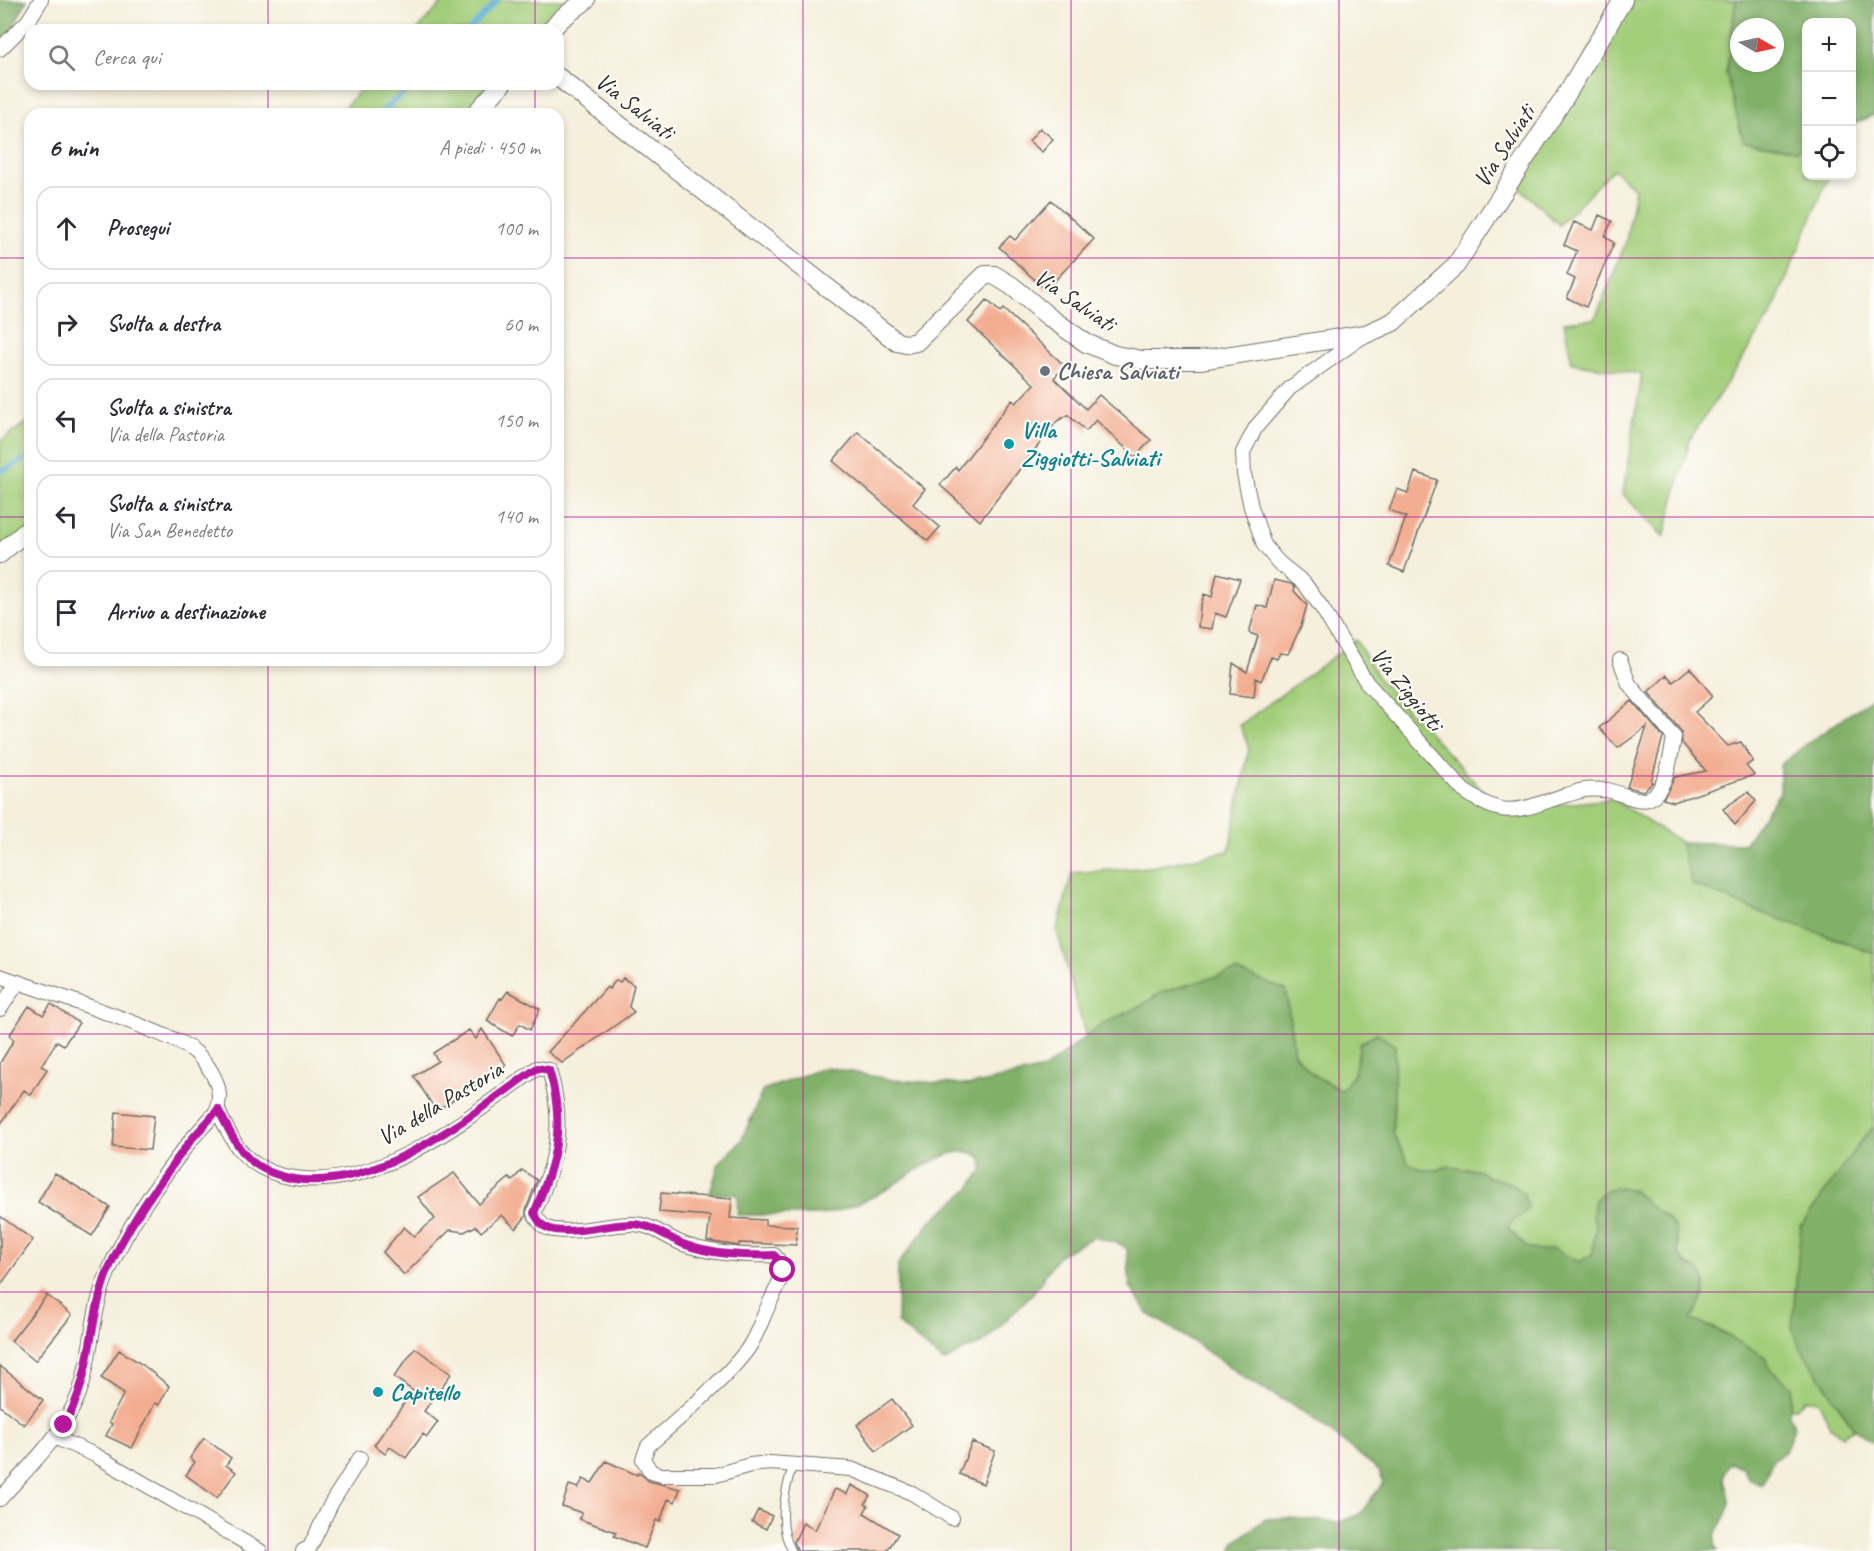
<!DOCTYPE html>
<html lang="it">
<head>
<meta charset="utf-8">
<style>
	body { margin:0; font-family:Caveat,sans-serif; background:#f7f7f7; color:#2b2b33 }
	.controls { position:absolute; right:18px; top:18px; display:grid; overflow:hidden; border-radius:12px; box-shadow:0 3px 9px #0003 }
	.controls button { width:54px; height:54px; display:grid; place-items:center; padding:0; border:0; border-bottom:2px solid #e1e1e2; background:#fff; color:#2b2b33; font:30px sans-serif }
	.compass { position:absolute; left:1730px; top:18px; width:54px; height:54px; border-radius:50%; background:#fff; box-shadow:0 3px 9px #0003; rotate:99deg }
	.stop { position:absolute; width:18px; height:18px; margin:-14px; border:4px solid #b5179e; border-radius:50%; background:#fff }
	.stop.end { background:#b5179e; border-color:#fff; box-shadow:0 2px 6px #0008 }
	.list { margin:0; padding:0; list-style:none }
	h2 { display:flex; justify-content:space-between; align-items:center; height:78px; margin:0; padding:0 24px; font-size:26px }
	h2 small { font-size:20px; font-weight:400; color:#7c7c81 }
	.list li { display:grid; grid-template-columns:39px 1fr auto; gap:18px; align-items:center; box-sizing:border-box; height:84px; margin:0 12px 12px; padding:0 12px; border:2px solid #e1e1e2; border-radius:18px }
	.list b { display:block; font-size:22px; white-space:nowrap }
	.list p { margin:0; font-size:20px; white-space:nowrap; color:#7c7c81 }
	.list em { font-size:20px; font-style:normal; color:#7c7c81 }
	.icon { flex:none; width:33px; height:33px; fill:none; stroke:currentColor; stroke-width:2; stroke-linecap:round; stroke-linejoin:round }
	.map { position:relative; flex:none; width:1874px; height:1551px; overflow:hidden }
	.search { position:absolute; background:#fff; box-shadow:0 3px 9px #0003; left:24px; top:24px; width:540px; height:66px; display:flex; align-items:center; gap:15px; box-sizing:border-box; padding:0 21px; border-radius:18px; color:#7c7c81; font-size:22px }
	.panel { position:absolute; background:#fff; box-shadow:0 3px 9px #0003; left:24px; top:108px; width:540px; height:558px; border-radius:18px }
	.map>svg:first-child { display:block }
	.green { fill:#a2cd79; stroke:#667c52; stroke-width:1.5 }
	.forest { fill:#81b069; stroke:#566e4a; stroke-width:1.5; fill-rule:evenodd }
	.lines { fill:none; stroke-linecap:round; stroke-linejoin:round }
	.stream { stroke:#5daed8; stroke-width:5 }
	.building { fill:#f3ae92 }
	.service-casing { stroke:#727069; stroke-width:9 }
	.minor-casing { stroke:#727069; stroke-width:16 }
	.tertiary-casing { stroke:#727069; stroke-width:20 }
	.service { stroke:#fff; stroke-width:7 }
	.minor { stroke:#fff; stroke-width:14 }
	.tertiary { stroke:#fff; stroke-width:18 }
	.route { stroke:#b5179e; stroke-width:8 }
	.grid { fill:none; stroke:#b5179e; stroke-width:1.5; stroke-opacity:0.55 }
	.worship-dot { fill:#6b7280; stroke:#fdfcf7; stroke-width:2 }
	.culture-dot { fill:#0f9aa8; stroke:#fdfcf7; stroke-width:2 }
	.labels { text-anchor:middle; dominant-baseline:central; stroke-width:4.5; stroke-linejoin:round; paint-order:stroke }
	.street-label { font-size:24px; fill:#2b2b2b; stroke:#fdfcf7 }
	.worship-label { font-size:24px; font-weight:bold; fill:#5b616d; stroke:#fdfcf7; text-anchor:start }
	.culture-label { font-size:24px; font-weight:bold; fill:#0d838f; stroke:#fdfcf7; text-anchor:start }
</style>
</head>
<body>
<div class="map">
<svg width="1874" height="1551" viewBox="0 0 1874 1551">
	<rect width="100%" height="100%" fill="#fdfcf7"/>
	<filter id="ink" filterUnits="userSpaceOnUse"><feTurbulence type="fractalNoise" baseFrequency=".0167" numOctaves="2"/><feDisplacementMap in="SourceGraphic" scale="12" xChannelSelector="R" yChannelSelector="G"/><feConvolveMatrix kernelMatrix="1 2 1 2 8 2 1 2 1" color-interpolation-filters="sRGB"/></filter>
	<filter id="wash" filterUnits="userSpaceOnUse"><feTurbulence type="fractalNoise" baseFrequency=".008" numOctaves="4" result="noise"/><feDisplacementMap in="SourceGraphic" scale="24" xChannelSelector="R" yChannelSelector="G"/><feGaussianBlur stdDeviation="1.35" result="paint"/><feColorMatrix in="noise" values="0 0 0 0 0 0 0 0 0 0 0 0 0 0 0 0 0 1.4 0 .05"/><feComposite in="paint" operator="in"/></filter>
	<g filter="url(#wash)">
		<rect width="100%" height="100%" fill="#f5efdc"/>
		<!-- green -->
		<path class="green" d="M445,0H588L553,30H417Z
			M1618,0H1736L1726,74L1796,151L1806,146V176H1829L1771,315L1690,439L1664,537L1623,494L1642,374L1572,363L1564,322L1595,319L1626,242L1635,189L1613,169L1559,225L1514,182Z
			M366,84H505L480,114H338Z
			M30,420V541L0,565V441Z
			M1356,640L1379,679L1496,805L1564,804L1612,799L1680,842L1692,884L1874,954V1127L1862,1139L1801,1226L1792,1328L1800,1347L1854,1429L1842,1436L1831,1427L1818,1401L1805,1399L1796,1408H1790L1792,1387L1771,1370L1765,1357L1716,1329L1691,1320L1696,1307L1699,1270L1687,1265L1678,1254V1241L1665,1216L1653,1209L1644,1199L1620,1187L1606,1190L1595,1200L1593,1214L1596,1227L1593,1254L1579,1262L1553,1249L1539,1251L1526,1247L1507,1227L1528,1209L1501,1180L1488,1177L1476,1169H1462L1449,1166L1437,1170H1423L1409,1164L1393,1134L1395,1046L1377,1033L1360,1044L1354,1074L1342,1091L1312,1074L1294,1054L1286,991L1162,992L1139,1007L1101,1025L1086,1037L1057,931L1072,873L1151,867L1229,851L1249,748L1240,725Z"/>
		<!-- forest -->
		<path class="forest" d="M0,0H27L6,41L0,47Z
			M1736,0H1874V115L1852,125V22H1806V146L1796,151L1743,141L1726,74ZM1739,27H1775V63H1739Z
			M1874,697V954L1849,943L1756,911L1692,884L1680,842L1744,844L1780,792V765L1808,743Z
			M1236,971L1286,990L1294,1054L1312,1074L1341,1091L1354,1074L1360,1044L1377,1033L1395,1046L1393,1134L1409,1164L1423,1170H1437L1449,1166L1462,1169H1476L1488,1177L1501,1180L1514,1185L1524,1195L1528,1209L1507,1227L1526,1247L1539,1251L1553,1249L1579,1262L1592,1254L1596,1227L1593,1214L1595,1200L1606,1190L1620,1187L1633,1190L1653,1209L1665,1216L1675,1227L1678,1255L1687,1265L1699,1270L1706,1282L1704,1295L1691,1320L1716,1329L1765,1357L1771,1370L1792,1387L1789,1414L1794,1427L1785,1452L1773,1459L1762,1485L1749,1480L1743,1467L1729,1463C1727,1467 1724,1472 1724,1477C1724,1486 1731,1496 1729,1506C1725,1523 1709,1532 1717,1551H1231L1235,1542L1265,1519L1288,1518L1339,1522L1360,1514L1383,1483L1380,1471L1303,1411L1250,1381L1192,1341L1147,1313L1130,1286L1127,1249L1120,1244L1093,1237L1059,1255L1033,1293L983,1343L964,1350L944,1362L897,1323L898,1264L931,1221L970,1188L982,1171L983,1161C963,1133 909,1176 889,1188C870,1199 847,1209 825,1214C817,1216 806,1215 798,1215C777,1215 757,1215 737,1215L738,1195L710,1193L719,1163L741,1141L763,1090L826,1067L893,1080L971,1085L1044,1069L1101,1025L1139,1007L1162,992Z
			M1874,1127V1444L1854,1428L1800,1347L1792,1328L1801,1226L1862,1139Z"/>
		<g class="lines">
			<!-- stream -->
			<path class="stream" d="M469,30L498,0
				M379,114L414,84
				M0,472L30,457"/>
		</g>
		<g id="blocks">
			<!-- building -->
			<path class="building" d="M1040,128L1053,139L1042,152L1029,141Z
				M1051,200L1094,239L1046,290L999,247L1010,236L1015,240Z
				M1599,215L1612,221L1605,236L1614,243L1586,307L1567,298L1575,279L1567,275L1577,251L1564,245L1574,222L1593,230Z
				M987,300L1000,312L1003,309L1065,366L1054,378L1086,409L1099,395L1151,440L1135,457L1096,420L1086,431L1068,415L1057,421L980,521L940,485L956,467L958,470L1012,400L1016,403L1034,384L968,322Z
				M858,432L925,489L913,504L940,527L928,541L833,461Z
				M1415,472L1437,480L1404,572L1389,566L1406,517L1389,510L1397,489L1408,493Z
				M1217,573L1240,579L1226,617L1215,613L1212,629L1198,627L1200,608L1204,594L1212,597Z
				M1274,580L1291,584L1295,587L1294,591L1307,605L1301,626L1288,654L1280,653L1277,659L1271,657L1261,681L1256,678L1254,697L1230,694L1233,663L1247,672L1258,636L1249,633L1257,605L1267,608Z
				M1690,668L1713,696L1695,712L1728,746L1741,742L1753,761L1746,766L1754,775L1674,802L1663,799L1675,777L1706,771L1682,743L1681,731L1648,692L1667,675L1673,682Z
				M1632,701L1663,737L1651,782H1653L1643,791L1627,787L1647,727L1618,748L1599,728Z
				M1748,792L1756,801L1735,825L1723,809Z
				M623,978L634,985L629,1007L634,1012L562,1063L548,1052L607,987L609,989L616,980L620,982Z
				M508,991L540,1009L530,1030L520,1024L512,1036L487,1021L500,998L502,999Z
				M51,1004L79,1023L64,1045L57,1041L41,1066L47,1069L31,1095L24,1090L0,1125V1063L14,1040L9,1036L29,1006L43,1015Z
				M482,1029L506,1065L436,1111L414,1076L438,1061L433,1053L469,1030L476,1039Z
				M116,1112L154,1116L150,1150L113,1147Z
				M522,1170L537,1180L526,1210V1216L516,1229L502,1215L481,1232L476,1226L464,1232L450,1230L404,1275L383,1252L404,1227L414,1236L435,1219L418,1197L454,1173L479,1204L509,1178L512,1181Z
				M55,1173L110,1207L92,1236L38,1202Z
				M661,1193L732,1199L730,1218L765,1220V1225L797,1226L796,1245L739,1243V1246L707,1241L710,1216L659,1212Z
				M0,1216L33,1240L0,1286Z
				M47,1295L72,1315L35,1361L11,1341Z
				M415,1348L451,1374L424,1411L438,1422L427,1437L423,1434L406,1458L390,1447L385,1454L374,1445L413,1391L394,1377Z
				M119,1350L143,1365L169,1386L159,1405L155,1403L132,1448L106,1436L112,1424L109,1422L124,1393L101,1378Z
				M0,1366L43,1400L24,1425L0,1406Z
				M892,1399L912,1425L876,1451L857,1425Z
				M204,1438L231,1458L226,1465L236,1472L217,1498L186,1475L195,1462L190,1458Z
				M972,1442L995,1451L983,1484L959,1474Z
				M606,1461L637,1475L638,1473L642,1475L649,1481L680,1489L675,1502L668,1499L660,1522L656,1520L645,1548L614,1536L616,1532L579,1519L582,1513L562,1506L569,1485L578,1488L583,1479L592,1483Z
				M851,1485L870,1495L865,1504L868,1506L864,1513L898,1534L887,1551H798L794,1542L803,1523L815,1530L835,1489L847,1494Z
				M758,1510L772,1516L766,1529L752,1522Z"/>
		</g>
	</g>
	<g filter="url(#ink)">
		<use href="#blocks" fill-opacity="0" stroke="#727069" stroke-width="1.5"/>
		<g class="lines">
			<defs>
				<path id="service" d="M792,1551C777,1525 784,1492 793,1465"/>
				<path id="minor" d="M0,49L28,21L41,0
					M1363,336L1290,388L1256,427L1243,452L1244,474L1251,507L1264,545L1278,562L1304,583L1322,608L1367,683L1463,790C1507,822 1520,809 1566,795C1572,794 1578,791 1584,790C1591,789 1600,790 1607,790C1618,792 1639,803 1648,799C1667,791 1671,755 1674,737L1629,684L1620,660
					M0,976C49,993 98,1008 146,1028C162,1035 182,1041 195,1052C207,1063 218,1079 219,1095C220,1099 217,1104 218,1108C219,1116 234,1142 239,1149C253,1166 273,1175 294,1178C381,1191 470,1116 537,1068L549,1070C566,1125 556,1162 534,1213C538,1220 542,1227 550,1229C570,1235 609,1224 632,1224C651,1224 666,1237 683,1244C712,1254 743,1256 774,1255C789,1270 779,1283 771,1300C763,1316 757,1336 747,1350C719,1386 681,1416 648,1446L643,1459L651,1472L662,1475H716L750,1465L770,1463L851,1469L912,1493L952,1518
					M0,1009L18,982
					M54,1437L95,1455L260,1551
					M0,1499C31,1464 71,1428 83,1381C92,1347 93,1308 107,1275C127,1226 159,1181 191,1140C200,1129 210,1120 218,1109
					M303,1551L310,1547L332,1502L360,1458"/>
				<path id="tertiary" d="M551,30L561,19L586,0
					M558,77L897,342L906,344L916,342L985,275H994L1012,286L1049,317L1086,343L1115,355L1142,360H1200L1366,334L1393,322L1456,265L1563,100L1623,0
					M475,114L502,84
					M0,554L30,528"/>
			</defs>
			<!-- service casing -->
			<use href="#service" class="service-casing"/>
			<!-- minor casing -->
			<use href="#minor" class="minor-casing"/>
			<!-- tertiary casing -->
			<use href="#tertiary" class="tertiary-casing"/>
			<!-- service -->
			<use href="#service" class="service"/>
			<!-- minor -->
			<use href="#minor" class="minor"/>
			<!-- tertiary -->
			<use href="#tertiary" class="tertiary"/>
		</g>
	</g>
	<g class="lines" filter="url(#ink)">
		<!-- route -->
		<path class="route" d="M64,1425C93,1376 87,1327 106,1276C125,1227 160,1182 191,1140C200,1129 210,1120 218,1109C227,1126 235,1145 249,1159C261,1170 278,1176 294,1179C381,1191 470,1115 537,1068L549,1070C566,1125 556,1162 534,1213C538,1220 542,1227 550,1229C570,1235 609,1224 632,1224C651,1224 666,1237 683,1244C712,1255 743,1256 774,1255L781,1262L783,1270"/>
	</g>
	<!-- grid -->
	<path class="grid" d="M268,0V30M535,0V30M803,0V1551M1071,0V1551M1339,0V1551M1606,0V1551M268,84V114M535,84V114M0,258H30M558,258H1874M0,517H30M558,517H1874M268,660V1551M535,660V1551M0,776H1874M0,1034H1874M0,1292H1874"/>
	<!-- markers -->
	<circle class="worship-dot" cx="1045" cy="371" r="6"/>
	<g class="culture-dot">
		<circle cx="1009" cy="444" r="6"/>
		<circle cx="378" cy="1392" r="6"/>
	</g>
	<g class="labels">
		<!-- street labels -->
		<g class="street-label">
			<text transform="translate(635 106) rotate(38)">Via Salviati</text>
			<text transform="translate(1504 146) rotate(-57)">Via Salviati</text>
			<text transform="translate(1075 300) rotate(34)">Via Salviati</text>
			<text transform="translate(1407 689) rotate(51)">Via Ziggiotti</text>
			<text transform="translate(440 1103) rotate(-31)">Via della Pastoria</text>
		</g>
		<!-- worship labels -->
		<g class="worship-label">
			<text x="1057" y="371">Chiesa Salviati</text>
		</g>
		<!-- culture labels -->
		<g class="culture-label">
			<text x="1021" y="430">Villa<tspan x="1021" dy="28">Ziggiotti-Salviati</tspan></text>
			<text x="390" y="1392">Capitello</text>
		</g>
	</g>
</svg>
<div class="controls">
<button>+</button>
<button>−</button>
<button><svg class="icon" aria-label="locate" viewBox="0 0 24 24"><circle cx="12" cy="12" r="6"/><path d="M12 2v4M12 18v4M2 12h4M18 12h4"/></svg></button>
</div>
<svg class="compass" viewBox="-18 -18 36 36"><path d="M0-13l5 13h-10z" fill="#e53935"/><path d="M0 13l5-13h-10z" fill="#7c7c81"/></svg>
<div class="stop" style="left:783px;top:1270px"></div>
<div class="stop end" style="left:64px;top:1425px"></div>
<div class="search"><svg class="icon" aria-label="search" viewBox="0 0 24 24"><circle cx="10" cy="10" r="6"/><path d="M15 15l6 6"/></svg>Cerca qui</div>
<section class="panel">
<h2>6 min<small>A piedi · 450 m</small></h2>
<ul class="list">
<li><svg class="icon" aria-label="ahead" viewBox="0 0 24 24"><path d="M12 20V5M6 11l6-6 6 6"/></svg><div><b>Prosegui</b></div><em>100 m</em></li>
<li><svg class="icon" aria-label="right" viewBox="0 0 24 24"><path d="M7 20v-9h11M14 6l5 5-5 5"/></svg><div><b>Svolta a destra</b></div><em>60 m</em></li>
<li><svg class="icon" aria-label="left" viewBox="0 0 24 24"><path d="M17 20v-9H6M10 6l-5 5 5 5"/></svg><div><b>Svolta a sinistra</b><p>Via della Pastoria</p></div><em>150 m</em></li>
<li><svg class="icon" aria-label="left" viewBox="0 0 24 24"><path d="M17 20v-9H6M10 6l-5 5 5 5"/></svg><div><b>Svolta a sinistra</b><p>Via San Benedetto</p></div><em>140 m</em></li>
<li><svg class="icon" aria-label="arrive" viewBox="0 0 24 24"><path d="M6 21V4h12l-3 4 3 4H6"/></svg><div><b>Arrivo a destinazione</b></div></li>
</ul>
</section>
</div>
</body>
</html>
